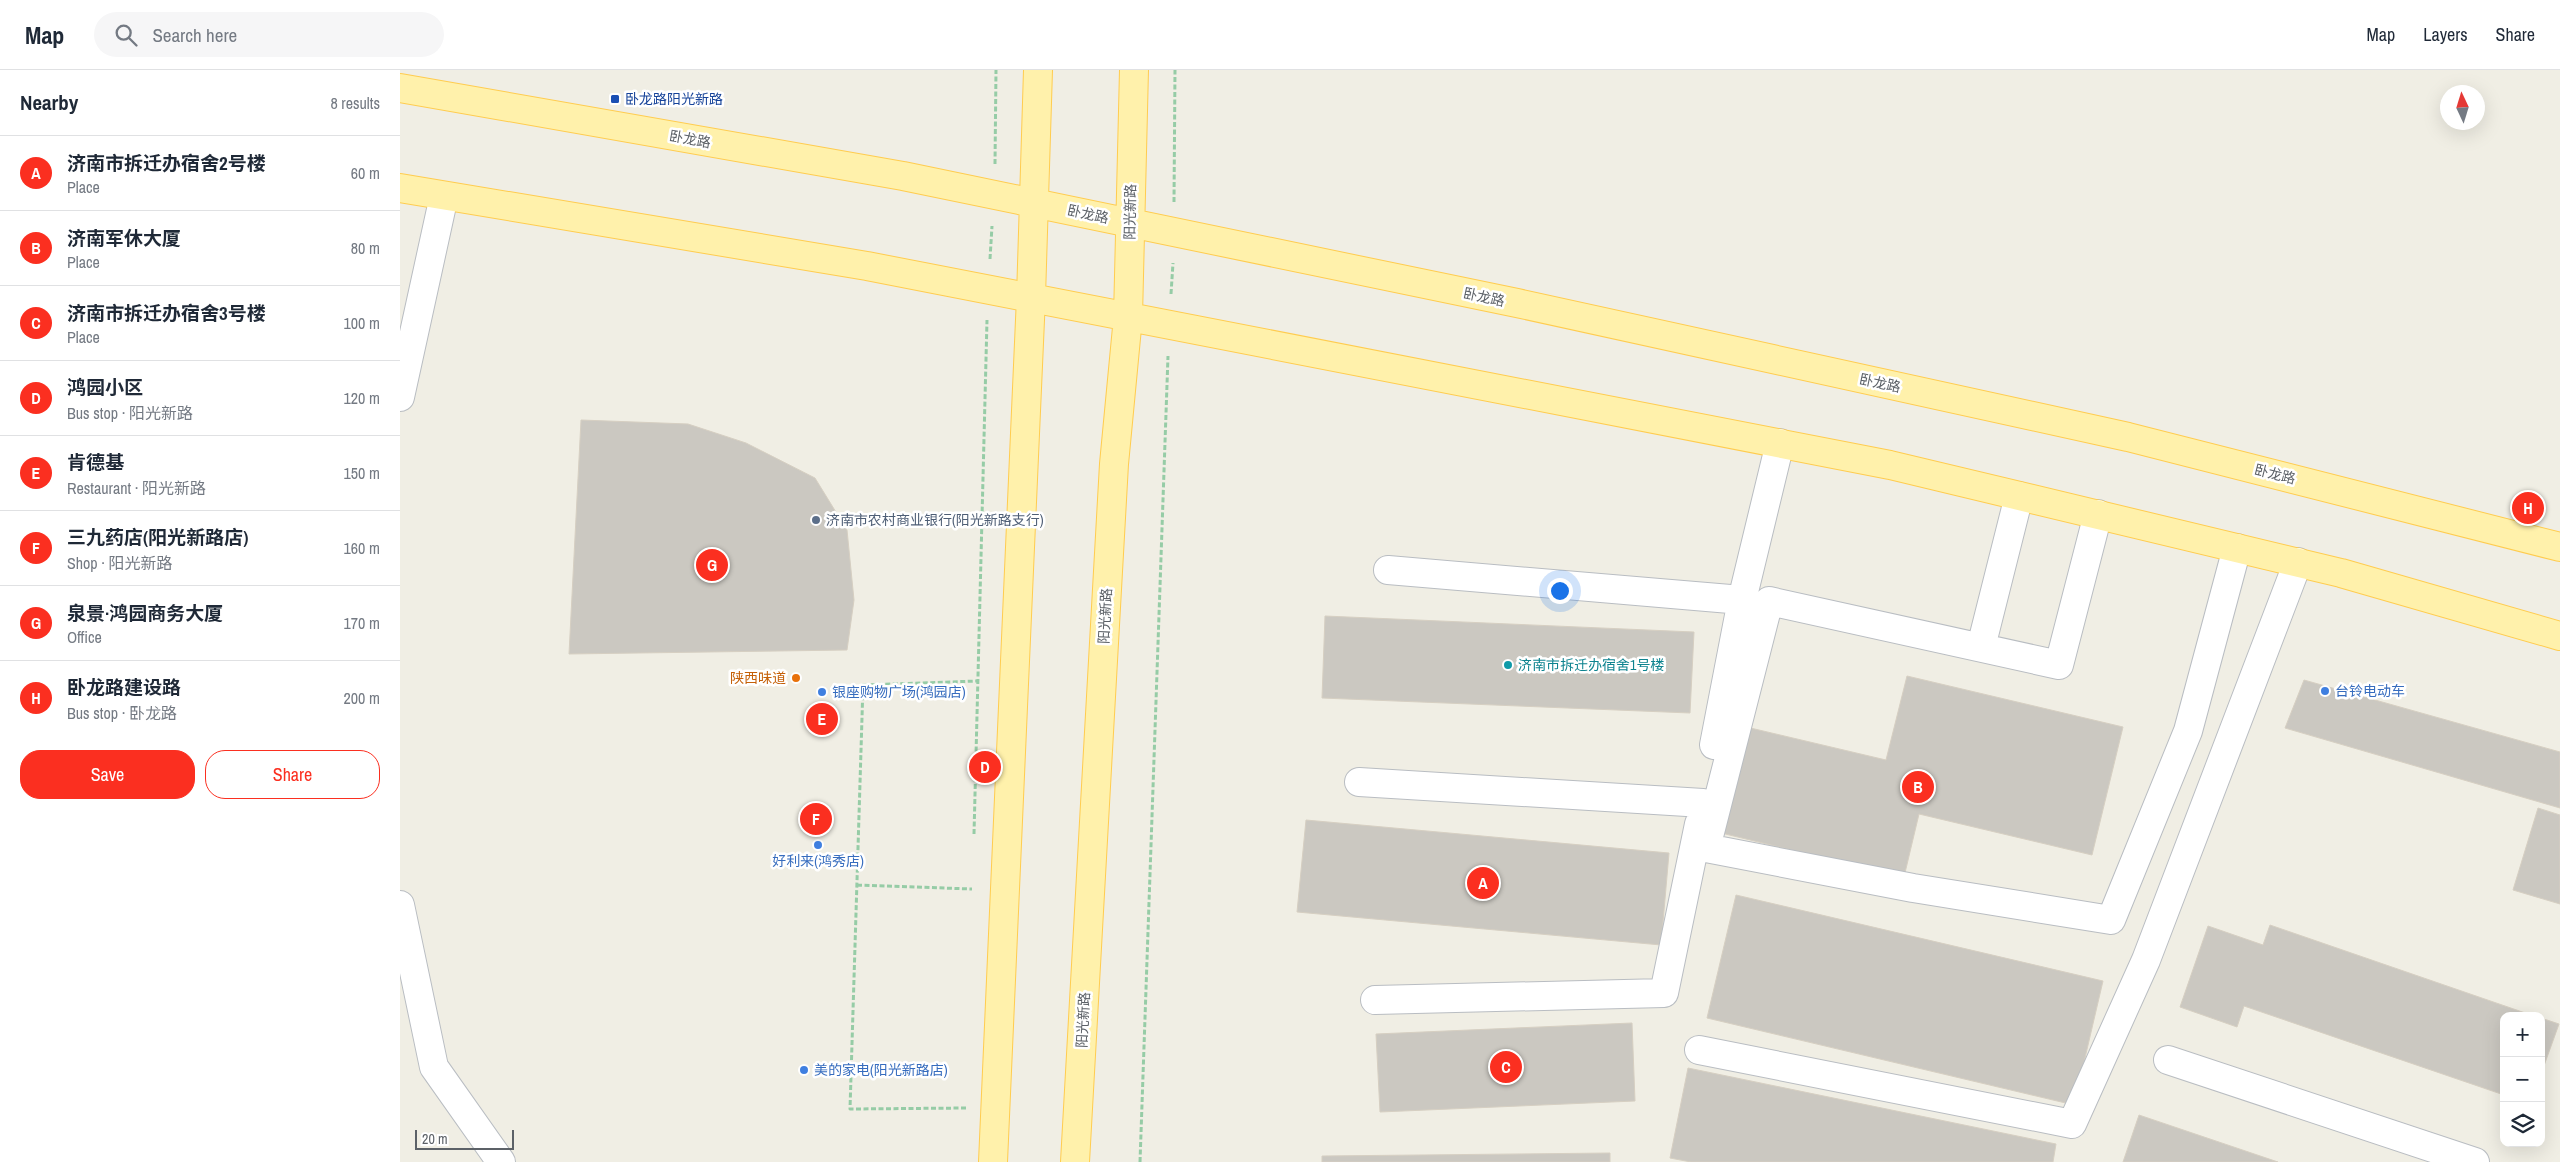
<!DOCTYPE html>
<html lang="en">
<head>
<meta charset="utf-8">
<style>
	body { margin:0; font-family:"Archivo Narrow","Noto Sans SC",sans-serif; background:#f6f6f7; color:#1f2937 }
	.controls { position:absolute; right:15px; bottom:15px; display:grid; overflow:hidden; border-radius:10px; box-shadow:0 5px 20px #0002 }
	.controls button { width:45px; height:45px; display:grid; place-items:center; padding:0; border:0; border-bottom:1px solid #e0e1e3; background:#fff; color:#1f2937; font:25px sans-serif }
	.compass { position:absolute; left:2040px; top:15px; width:45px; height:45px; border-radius:50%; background:#fff; box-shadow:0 5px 20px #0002; rotate:356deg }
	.scale { position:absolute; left:15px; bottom:12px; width:99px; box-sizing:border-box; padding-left:5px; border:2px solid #5c6167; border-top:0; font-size:14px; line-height:18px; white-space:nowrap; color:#5c6167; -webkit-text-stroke:4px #fff; paint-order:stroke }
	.you { position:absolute; left:1159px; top:520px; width:18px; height:18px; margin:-12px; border:4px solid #fff; border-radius:50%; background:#1a73e8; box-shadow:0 0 0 8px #1a73e833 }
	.badge { display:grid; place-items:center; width:32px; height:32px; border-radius:50%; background:#fb2f20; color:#fff; font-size:16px; font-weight:700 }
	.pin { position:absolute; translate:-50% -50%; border:2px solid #fff; box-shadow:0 1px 5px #0006 }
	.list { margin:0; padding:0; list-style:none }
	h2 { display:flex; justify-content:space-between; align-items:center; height:65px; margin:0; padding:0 20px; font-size:21px }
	h2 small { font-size:16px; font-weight:400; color:#747a83 }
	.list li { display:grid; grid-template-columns:32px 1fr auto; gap:15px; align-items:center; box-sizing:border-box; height:75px; padding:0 20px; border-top:1px solid #e0e1e3 }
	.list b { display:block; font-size:19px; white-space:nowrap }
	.list p { margin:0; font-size:16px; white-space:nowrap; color:#747a83 }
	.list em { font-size:16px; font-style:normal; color:#747a83 }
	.actions { display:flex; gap:10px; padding:15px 20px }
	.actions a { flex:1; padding:11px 0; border:1px solid #fb2f20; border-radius:20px; text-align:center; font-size:18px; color:#fb2f20 }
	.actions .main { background:#fb2f20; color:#fff }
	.icon { flex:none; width:28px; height:28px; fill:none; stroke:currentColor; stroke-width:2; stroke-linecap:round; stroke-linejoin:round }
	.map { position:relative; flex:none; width:2160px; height:1092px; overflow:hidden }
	header { display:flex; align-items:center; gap:30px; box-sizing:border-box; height:70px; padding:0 25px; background:#fff; border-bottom:1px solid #e0e1e3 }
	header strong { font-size:24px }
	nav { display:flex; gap:28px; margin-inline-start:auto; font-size:18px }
	.search { width:350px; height:45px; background:#f6f6f7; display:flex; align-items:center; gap:12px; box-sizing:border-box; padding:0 18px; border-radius:28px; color:#747a83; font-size:19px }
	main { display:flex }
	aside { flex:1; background:#fff }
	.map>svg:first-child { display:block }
	.building { fill:#cbc8c1; stroke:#d6cfc2 }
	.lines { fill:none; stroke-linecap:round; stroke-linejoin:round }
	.minor-casing { stroke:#b9bdc2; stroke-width:30 }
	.major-casing { stroke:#ffcc4f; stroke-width:30 }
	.path { stroke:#96cca6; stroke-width:3; stroke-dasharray:5 2.5; stroke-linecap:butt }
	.minor { stroke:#fff; stroke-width:28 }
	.major { stroke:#fff1ab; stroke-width:28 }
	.transit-dot { fill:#1a4fb4; stroke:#fff; stroke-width:2 }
	.service-dot { fill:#5c6f8a; stroke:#fff; stroke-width:2 }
	.culture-dot { fill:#0f9aa8; stroke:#fff; stroke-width:2 }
	.food-dot { fill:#e8710a; stroke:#fff; stroke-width:2 }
	.shop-dot { fill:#3f7fe0; stroke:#fff; stroke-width:2 }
	.labels { text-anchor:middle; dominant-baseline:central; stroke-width:5; stroke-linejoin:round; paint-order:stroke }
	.transit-label { font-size:14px; fill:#164399; stroke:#fff; text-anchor:start }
	.street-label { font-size:14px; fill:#5c6167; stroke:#fff }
	.service-label { font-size:14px; fill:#4e5e75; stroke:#fff; text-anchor:start }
	.culture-label { font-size:14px; fill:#0d838f; stroke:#fff; text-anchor:start }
	.food-label { font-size:14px; fill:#c56008; stroke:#fff; text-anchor:end }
	.shop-label { font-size:14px; fill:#366cbe; stroke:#fff; text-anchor:start }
</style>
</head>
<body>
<header>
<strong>Map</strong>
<div class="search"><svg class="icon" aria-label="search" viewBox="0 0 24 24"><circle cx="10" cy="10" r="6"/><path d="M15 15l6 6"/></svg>Search here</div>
<nav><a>Map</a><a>Layers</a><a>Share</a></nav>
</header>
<main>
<aside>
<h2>Nearby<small>8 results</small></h2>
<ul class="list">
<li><span class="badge">A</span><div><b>济南市拆迁办宿舍2号楼</b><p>Place</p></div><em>60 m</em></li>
<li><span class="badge">B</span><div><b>济南军休大厦</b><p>Place</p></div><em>80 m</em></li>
<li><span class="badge">C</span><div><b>济南市拆迁办宿舍3号楼</b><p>Place</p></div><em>100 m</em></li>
<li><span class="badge">D</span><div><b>鸿园小区</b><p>Bus stop · 阳光新路</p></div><em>120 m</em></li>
<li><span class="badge">E</span><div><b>肯德基</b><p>Restaurant · 阳光新路</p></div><em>150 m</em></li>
<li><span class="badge">F</span><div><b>三九药店(阳光新路店)</b><p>Shop · 阳光新路</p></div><em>160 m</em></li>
<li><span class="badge">G</span><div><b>泉景·鸿园商务大厦</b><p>Office</p></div><em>170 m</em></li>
<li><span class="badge">H</span><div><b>卧龙路建设路</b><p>Bus stop · 卧龙路</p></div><em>200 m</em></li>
</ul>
<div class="actions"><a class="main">Save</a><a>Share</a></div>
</aside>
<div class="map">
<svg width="2160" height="1092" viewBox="0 0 2160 1092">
	<rect width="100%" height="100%" fill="#f0eee4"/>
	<!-- building -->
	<path class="building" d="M181,350L288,354L346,373L415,408L447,460L454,530L447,580L169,584Z
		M925,546L1294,562L1290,643L922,628Z
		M1507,606L1723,657L1692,785L1519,744L1504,807L1317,762L1342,656L1486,690Z
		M1904,610L2160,682V738L1885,658Z
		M2138,738L2160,745V834L2113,820Z
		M906,750L1269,783L1261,875L897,842Z
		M1336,825L1703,911L1674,1035L1307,948Z
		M1870,855L2134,946H2104V1025L1844,936L1837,957L1780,937L1808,856L1863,875Z
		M2141,948L2159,954L2141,1004Z
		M1232,953L1235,1031L980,1042L976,964Z
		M1288,998L1656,1074L1653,1092H1291L1270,1088Z
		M1739,1045L1878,1092H1723Z
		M1210,1083V1092H922V1086Z"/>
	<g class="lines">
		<defs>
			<path id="minor" d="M0,327L44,126
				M1698,444L1659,595L1369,531L1306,778L1513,818L1711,850L1788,661L1837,478
				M988,500L1342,530
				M1581,577L1619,426
				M1314,675L1342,530L1380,373
				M959,712L1303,733
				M0,835L34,997L101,1092
				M975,930L1264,923L1299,754
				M1299,980L1672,1054L1746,890L1898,492
				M1768,990L2075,1092"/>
			<path id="major" d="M0,18L503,106L1117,233L1728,367L2160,477
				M0,118L467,196L1490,395L1941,503L2160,566
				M593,1092L631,227L638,0
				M675,1092L714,394L728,247L734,0"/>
		</defs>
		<!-- minor casing -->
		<use href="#minor" class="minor-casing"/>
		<!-- major casing -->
		<use href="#major" class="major-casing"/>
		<!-- path -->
		<path class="path" d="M595,94L596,0
			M774,132L775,0
			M590,189L592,156
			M771,224L773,193
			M574,764L587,250
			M457,815L572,819
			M566,1038L450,1039L463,615L578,611
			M740,1092L768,286"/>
		<!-- minor -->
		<use href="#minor" class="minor"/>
		<!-- major -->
		<use href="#major" class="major"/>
	</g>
	<!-- markers -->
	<rect class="transit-dot" x="210" y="24" width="10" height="10" rx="2.5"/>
	<circle class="service-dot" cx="416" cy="450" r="5"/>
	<circle class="culture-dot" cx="1108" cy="595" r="5"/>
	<circle class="food-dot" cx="396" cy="608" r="5"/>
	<g class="shop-dot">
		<circle cx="1925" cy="621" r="5"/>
		<circle cx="422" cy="622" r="5"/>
		<circle cx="418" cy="775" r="5"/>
		<circle cx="404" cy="1000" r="5"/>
	</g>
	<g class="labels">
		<!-- transit labels -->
		<g class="transit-label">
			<text x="225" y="29">卧龙路阳光新路</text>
		</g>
		<!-- street labels -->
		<g class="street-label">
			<text transform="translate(290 69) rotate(10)">卧龙路</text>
			<text transform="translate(730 142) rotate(-89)">阳光新路</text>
			<text transform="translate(688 144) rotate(12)">卧龙路</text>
			<text transform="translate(1084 227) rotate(12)">卧龙路</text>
			<text transform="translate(1480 313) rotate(12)">卧龙路</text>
			<text transform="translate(1875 404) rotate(14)">卧龙路</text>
			<text transform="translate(705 546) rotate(-87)">阳光新路</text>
			<text transform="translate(683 950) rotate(-87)">阳光新路</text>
		</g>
		<!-- service labels -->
		<g class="service-label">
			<text x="426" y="450">济南市农村商业银行(阳光新路支行)</text>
		</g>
		<!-- culture labels -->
		<g class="culture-label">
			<text x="1118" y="595">济南市拆迁办宿舍1号楼</text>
		</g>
		<!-- food labels -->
		<g class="food-label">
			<text x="386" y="608">陕西味道</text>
		</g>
		<!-- shop labels -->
		<g class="shop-label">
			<text x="1935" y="621">台铃电动车</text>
			<text x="432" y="622">银座购物广场(鸿园店)</text>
			<text x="418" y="791" text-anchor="middle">好利来(鸿秀店)</text>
			<text x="414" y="1000">美的家电(阳光新路店)</text>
		</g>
	</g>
</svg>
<div class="controls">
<button>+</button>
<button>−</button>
<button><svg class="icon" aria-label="layers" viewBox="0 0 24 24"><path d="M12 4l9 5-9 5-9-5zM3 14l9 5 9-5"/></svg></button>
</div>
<svg class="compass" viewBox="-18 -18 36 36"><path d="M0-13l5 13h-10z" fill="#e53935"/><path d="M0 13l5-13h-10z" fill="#747a83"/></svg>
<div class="scale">20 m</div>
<div class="you"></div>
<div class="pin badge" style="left:1083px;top:813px">A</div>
<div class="pin badge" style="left:1518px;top:717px">B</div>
<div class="pin badge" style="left:1106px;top:997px">C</div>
<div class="pin badge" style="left:585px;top:697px">D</div>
<div class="pin badge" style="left:422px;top:649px">E</div>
<div class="pin badge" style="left:416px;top:749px">F</div>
<div class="pin badge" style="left:312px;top:495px">G</div>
<div class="pin badge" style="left:2128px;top:438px">H</div>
</div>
</main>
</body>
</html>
